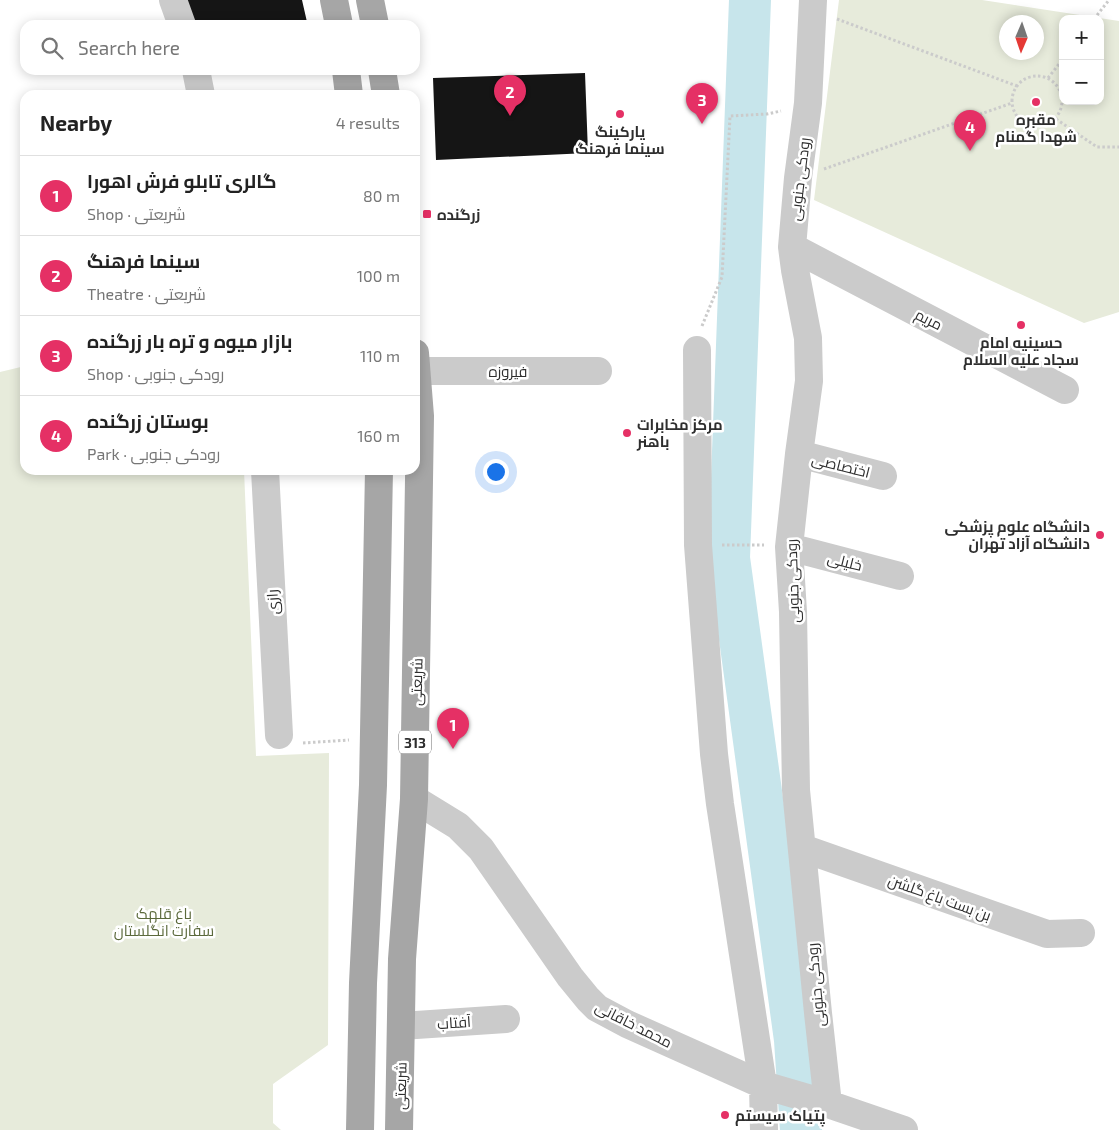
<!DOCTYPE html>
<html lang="en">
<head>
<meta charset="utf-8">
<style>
	body { margin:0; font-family:"Exo 2",Cairo,sans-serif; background:#f2f2f2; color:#222 }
	.controls { position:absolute; right:15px; top:15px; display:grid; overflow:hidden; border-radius:10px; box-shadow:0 2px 12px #0003 }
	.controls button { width:45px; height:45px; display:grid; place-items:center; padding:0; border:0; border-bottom:1px solid #e0e0e0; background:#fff; color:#222; font:25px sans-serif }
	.compass { position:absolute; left:999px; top:15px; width:45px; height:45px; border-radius:50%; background:#fff; box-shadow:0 2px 12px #0003; rotate:182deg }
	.you { position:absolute; left:495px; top:471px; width:18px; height:18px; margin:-12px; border:4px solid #fff; border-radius:50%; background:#1a73e8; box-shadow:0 0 0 8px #1a73e833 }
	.badge { display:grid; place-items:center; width:32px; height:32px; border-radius:50%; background:#e53065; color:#fff; font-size:16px; font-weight:700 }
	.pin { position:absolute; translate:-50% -41px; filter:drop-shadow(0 1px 2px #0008) }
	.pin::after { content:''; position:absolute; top:26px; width:18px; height:15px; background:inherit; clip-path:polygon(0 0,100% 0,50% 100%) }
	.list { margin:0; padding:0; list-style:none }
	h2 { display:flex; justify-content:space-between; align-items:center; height:65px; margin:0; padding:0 20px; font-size:21px }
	h2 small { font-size:16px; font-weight:400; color:#767676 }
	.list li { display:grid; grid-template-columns:32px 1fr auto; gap:15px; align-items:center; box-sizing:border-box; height:80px; padding:0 20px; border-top:1px solid #e0e0e0 }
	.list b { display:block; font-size:19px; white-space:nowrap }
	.list p { margin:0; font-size:16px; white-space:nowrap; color:#767676 }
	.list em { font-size:16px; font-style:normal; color:#767676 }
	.icon { flex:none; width:28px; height:28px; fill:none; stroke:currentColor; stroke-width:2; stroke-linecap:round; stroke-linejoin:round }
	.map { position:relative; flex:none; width:1119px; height:1130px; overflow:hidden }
	.search { position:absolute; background:#fff; box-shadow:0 2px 12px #0003; left:20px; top:20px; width:400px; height:55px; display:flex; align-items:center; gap:12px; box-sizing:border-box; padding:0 18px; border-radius:15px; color:#767676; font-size:19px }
	.panel { position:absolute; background:#fff; box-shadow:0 2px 12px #0003; left:20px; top:90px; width:400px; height:385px; border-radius:15px }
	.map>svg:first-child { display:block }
	.green { fill:#e7ebdb; fill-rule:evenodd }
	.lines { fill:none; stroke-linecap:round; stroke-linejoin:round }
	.river { stroke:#c7e5eb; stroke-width:42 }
	.building { fill:#151515 }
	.path { stroke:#cbcbcb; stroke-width:3; stroke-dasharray:2.5 2.5; stroke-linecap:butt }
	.minor { stroke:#cbcbcb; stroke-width:28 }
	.major { stroke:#a6a6a6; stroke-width:28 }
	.poi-dot { fill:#e53065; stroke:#fff; stroke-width:2 }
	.labels { text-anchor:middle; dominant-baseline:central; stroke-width:5; stroke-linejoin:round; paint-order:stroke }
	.shield { fill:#fff; stroke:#6d6d6d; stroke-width:1 }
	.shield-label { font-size:14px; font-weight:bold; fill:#2e2e2e }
	.poi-label { font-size:15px; font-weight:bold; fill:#2e2e2e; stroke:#fff }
	.street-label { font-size:15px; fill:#2e2e2e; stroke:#fff }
	.park-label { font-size:15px; fill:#5b693b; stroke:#fff }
</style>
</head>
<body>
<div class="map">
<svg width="1119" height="1130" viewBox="0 0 1119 1130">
	<rect width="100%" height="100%" fill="#fff"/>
	<!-- green -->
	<path class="green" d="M839,0H982L1119,21V312L1084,323L814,200ZM1063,19H1100V101H1063ZM1006,22H1036V52H1006Z
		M25,366V470H244L256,756L329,753L328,1045L273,1084V1123L281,1130H0V372Z"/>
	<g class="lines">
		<!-- river -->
		<path class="river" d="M750,0L729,558L795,1040L801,1130"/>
	</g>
	<!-- building -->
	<path class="building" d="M186,0H302L307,22L294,25H193Z
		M585,73L588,153L436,160L433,78Z"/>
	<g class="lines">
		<!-- path -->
		<path class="path" d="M837,19L1017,86
			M1094,19L1109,0
			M1012 101a25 25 0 1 1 50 0a25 25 0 1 1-50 0Z
			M1048,78L1063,59
			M1056,119L1097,147H1119
			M824,169L1012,103
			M702,326L722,277L730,116L767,114L781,111
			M722,545H764
			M303,743L349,740"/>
		<!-- minor -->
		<path class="minor" d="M173,0L182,25
			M813,0L808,103L798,178L792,247L795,270L808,338L809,381L799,454L789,547L793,612L796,790L818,1013L828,1104
			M196,70L201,95
			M792,247L1065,390
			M697,350L698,545L714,754L720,804L763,1085L764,1130
			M417,371H598
			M799,454L883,476
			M265,470L279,735
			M789,547L900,576
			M414,799L458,826L481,849L570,977L588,999L597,1008L627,1024L763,1085L828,1104L904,1130
			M802,848L1047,934L1081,933
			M401,1026L506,1019"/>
		<!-- major -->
		<path class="major" d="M334,0L339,25
			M370,0L375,25
			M346,70L349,95
			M382,70L386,95
			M360,1130L363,983L373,785L379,470
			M399,1130L402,959L414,799L420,416L415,353"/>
	</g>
	<!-- markers -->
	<g class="poi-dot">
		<circle cx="1036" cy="102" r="5"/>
		<circle cx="620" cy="114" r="5"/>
		<rect x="422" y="209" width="10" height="10" rx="2.5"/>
		<circle cx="1021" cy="325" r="5"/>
		<circle cx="627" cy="433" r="5"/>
		<circle cx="1100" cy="535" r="5"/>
		<circle cx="725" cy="1115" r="5"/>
	</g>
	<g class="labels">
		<!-- shield labels -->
		<rect class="shield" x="399" y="730.5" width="32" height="23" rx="4"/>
		<g class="shield-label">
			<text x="415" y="742">313</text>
		</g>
		<!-- poi labels -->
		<g class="poi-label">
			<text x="1036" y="119">مقبره<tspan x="1036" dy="17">شهدا گمنام</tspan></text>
			<text x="620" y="131">پارکینگ<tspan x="620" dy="17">سینما فرهنگ</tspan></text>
			<text x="437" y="214" text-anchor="start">زرگنده</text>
			<text x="1021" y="342">حسینیه امام<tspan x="1021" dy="17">سجاد علیه السلام</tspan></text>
			<text x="637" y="424" text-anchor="start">مرکز مخابرات<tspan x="637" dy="17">باهنر</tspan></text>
			<text x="1090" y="526" text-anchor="end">دانشگاه علوم پزشکی<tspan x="1090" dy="17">دانشگاه آزاد تهران</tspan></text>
			<text x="735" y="1115" text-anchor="start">پتیاک سیستم</text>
		</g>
		<!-- street labels -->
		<g class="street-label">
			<text transform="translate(799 179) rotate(-83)">رودکی جنوبی</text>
			<text transform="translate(929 319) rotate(27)">مریم</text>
			<text x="508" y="371">فیروزه</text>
			<text transform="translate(841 465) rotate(14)">اختصاصی</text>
			<text transform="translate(845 561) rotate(14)">خلیلی</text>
			<text transform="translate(792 581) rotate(-92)">رودکی جنوبی</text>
			<text transform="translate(272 602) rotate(-93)">رازی</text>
			<text transform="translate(416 682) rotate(-89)">شریعتی</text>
			<text transform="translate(940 897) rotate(20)">بن بست باغ گلشن</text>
			<text transform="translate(815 985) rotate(-95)">رودکی جنوبی</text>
			<text transform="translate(454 1022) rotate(-4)">آفتاب</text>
			<text transform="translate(634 1024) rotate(27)">محمد خاقانی</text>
			<text transform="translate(400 1086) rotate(-89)">شریعتی</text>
		</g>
		<!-- park labels -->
		<g class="park-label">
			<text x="164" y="913">باغ قلهک<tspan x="164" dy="17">سفارت انگلستان</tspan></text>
		</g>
	</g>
</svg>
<div class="controls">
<button>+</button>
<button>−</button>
</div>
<svg class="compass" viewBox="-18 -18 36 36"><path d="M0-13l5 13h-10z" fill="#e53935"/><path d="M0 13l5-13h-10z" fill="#767676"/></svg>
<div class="you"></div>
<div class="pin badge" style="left:453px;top:749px">1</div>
<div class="pin badge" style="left:510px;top:116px">2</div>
<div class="pin badge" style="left:702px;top:124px">3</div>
<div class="pin badge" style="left:970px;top:151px">4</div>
<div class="search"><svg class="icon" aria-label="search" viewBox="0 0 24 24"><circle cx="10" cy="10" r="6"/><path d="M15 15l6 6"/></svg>Search here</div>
<section class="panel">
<h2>Nearby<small>4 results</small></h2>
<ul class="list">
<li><span class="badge">1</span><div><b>گالری تابلو فرش اهورا</b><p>Shop · شریعتی</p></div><em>80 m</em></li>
<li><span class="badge">2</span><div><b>سینما فرهنگ</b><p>Theatre · شریعتی</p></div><em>100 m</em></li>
<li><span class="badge">3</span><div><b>بازار میوه و تره بار زرگنده</b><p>Shop · رودکی جنوبی</p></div><em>110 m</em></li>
<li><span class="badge">4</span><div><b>بوستان زرگنده</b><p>Park · رودکی جنوبی</p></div><em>160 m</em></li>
</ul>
</section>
</div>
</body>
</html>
